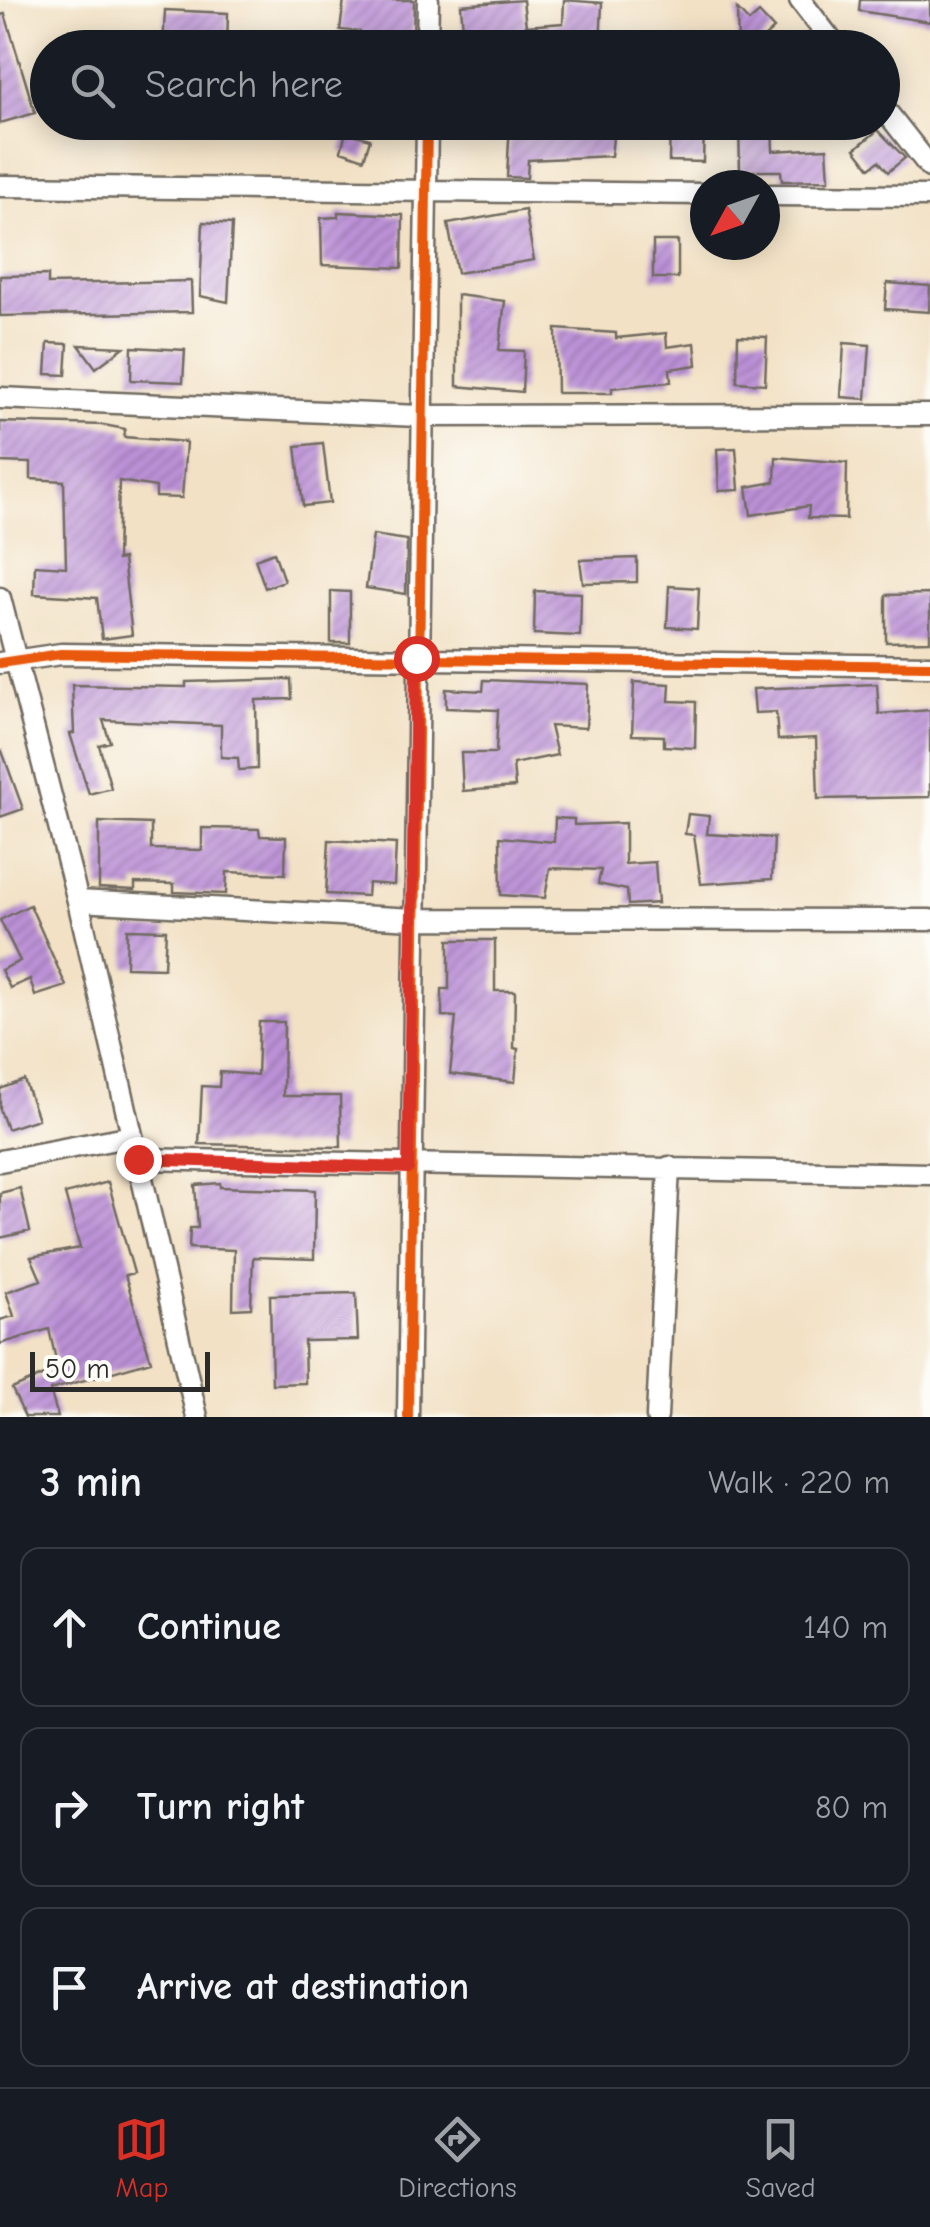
<!DOCTYPE html>
<html lang="en">
<head>
<meta charset="utf-8">
<style>
	body { margin:0; font-family:"Comic Neue",sans-serif; background:#242831; color:#f1f3f6 }
	.compass { position:absolute; left:690px; top:170px; width:90px; height:90px; border-radius:50%; background:#171b24; box-shadow:0 5px 25px #0003; rotate:230deg }
	.scale { position:absolute; left:30px; bottom:25px; width:180px; box-sizing:border-box; padding-left:10px; border:5px solid #2b2b2b; border-top:0; font-size:28px; line-height:35px; white-space:nowrap; color:#2b2b2b; -webkit-text-stroke:8px #fdfcf7; paint-order:stroke }
	.stop { position:absolute; width:30px; height:30px; margin:-22px; border:8px solid #d93025; border-radius:50%; background:#fff }
	.stop.end { background:#d93025; border-color:#fff; box-shadow:0 2px 10px #0008 }
	.list { margin:0; padding:0; list-style:none }
	h2 { display:flex; justify-content:space-between; align-items:center; height:130px; margin:0; padding:0 40px; font-size:42px }
	h2 small { font-size:32px; font-weight:400; color:#9ea1a6 }
	.list li { display:grid; grid-template-columns:65px 1fr auto; gap:30px; align-items:center; box-sizing:border-box; height:160px; margin:0 20px 20px; padding:0 20px; border:2px solid #363941; border-radius:20px }
	.list b { display:block; font-size:38px; white-space:nowrap }
	.list em { font-size:32px; font-style:normal; color:#9ea1a6 }
	.icon { flex:none; width:55px; height:55px; fill:none; stroke:currentColor; stroke-width:2; stroke-linecap:round; stroke-linejoin:round }
	.map { position:relative; flex:none; width:930px; height:1417px; overflow:hidden }
	.search { position:absolute; background:#171b24; box-shadow:0 5px 25px #0003; left:30px; right:30px; top:30px; height:110px; display:flex; align-items:center; gap:25px; box-sizing:border-box; padding:0 35px; border-radius:55px; color:#9ea1a6; font-size:38px }
	.sheet { height:670px; background:#171b24 }
	nav { display:flex; justify-content:space-around; align-items:center; box-sizing:border-box; height:140px; border-top:2px solid #363941; background:#171b24; font-size:28px; color:#9ea1a6 }
	nav a { display:grid; justify-items:center; gap:5px }
	nav .on { color:#d93025 }
	.map>svg:first-child { display:block }
	.building { fill:url(#building-hatch) }
	.lines { fill:none; stroke-linecap:round; stroke-linejoin:round }
	.minor-casing { stroke:#716b61; stroke-width:25 }
	.minor { stroke:#fff; stroke-width:20 }
	.cycleway-casing { stroke:#fdfcf7; stroke-width:16 }
	.cycleway { stroke:#e8590c; stroke-width:10 }
	.route { stroke:#d93025; stroke-width:12 }
</style>
</head>
<body>
<div class="map">
<svg width="930" height="1417" viewBox="0 0 930 1417">
	<defs>
		<pattern id="building-hatch" width="6" height="6" patternUnits="userSpaceOnUse" patternTransform="scale(2.5)"><rect width="6" height="6" fill="#bc91d7"/><path d="M-1 1l2-2M0 6l6-6M5 7l2-2" fill="none" stroke="#9977af"/></pattern>
	</defs>
	<rect width="100%" height="100%" fill="#fdfcf7"/>
	<filter id="ink" filterUnits="userSpaceOnUse"><feTurbulence type="fractalNoise" baseFrequency=".01" numOctaves="2"/><feDisplacementMap in="SourceGraphic" scale="20" xChannelSelector="R" yChannelSelector="G"/><feConvolveMatrix kernelMatrix="1 2 1 2 8 2 1 2 1" color-interpolation-filters="sRGB"/></filter>
	<filter id="wash" filterUnits="userSpaceOnUse"><feTurbulence type="fractalNoise" baseFrequency=".0048" numOctaves="4" result="noise"/><feDisplacementMap in="SourceGraphic" scale="40" xChannelSelector="R" yChannelSelector="G"/><feGaussianBlur stdDeviation="2.25" result="paint"/><feColorMatrix in="noise" values="0 0 0 0 0 0 0 0 0 0 0 0 0 0 0 0 0 1.4 0 .05"/><feComposite in="paint" operator="in"/></filter>
	<g filter="url(#wash)">
		<rect width="100%" height="100%" fill="#f2e1c5"/>
		<g id="blocks">
			<!-- building -->
			<path class="building" d="M344,0H414L413,40L405,38V48H361L360,32L340,30Z
				M523,0L526,26L563,23L564,0L602,3L600,48H527L526,38L464,43L461,5Z
				M860,0H930V22L859,11Z
				M737,9L749,22L759,13L774,29L753,48H738Z
				M165,10L228,13L227,48H163Z
				M5,14L35,113L0,123V15Z
				M510,122H589L614,128L611,156L528,160L527,178L507,177Z
				M739,124H772L773,151L827,148L829,180L782,181L781,171H740Z
				M670,127L704,128L703,162L669,161Z
				M878,130L905,158L888,172L879,161L870,168L855,149Z
				M346,132L370,139L364,159L341,151Z
				M525,210L534,260L457,273L448,224Z
				M338,212L403,215L402,268L322,265L321,218L338,217Z
				M203,222L232,224L228,302L200,296Z
				M653,241H678V278H653Z
				M48,275V284L191,281L192,312L0,316V276Z
				M887,283L930,286L929,312L885,309Z
				M457,295L505,301L499,350L524,351L522,392L457,386Z
				M556,329L616,333V338L666,333L667,347L695,343L697,365L670,369L671,382L612,388V393H557Z
				M738,336L767,337L765,384L737,382Z
				M48,343L68,344L66,375L46,374Z
				M844,343L870,345L866,399L841,397Z
				M79,345L124,347L96,368Z
				M132,347L185,350L183,382L131,380Z
				M0,422L104,425L125,429L124,437L186,442L182,498L156,497V487L119,481L117,560L123,559L132,635L102,639L97,598L34,594L35,565L66,567L64,481L31,479V463L0,462Z
				M323,443L330,503L303,506L296,446Z
				M736,448L739,490L719,491L717,449Z
				M776,457L847,463L846,519L808,518L809,506L751,515L747,487L775,482Z
				M373,535L407,540L406,594L366,588Z
				M274,552L284,581L265,588L255,559Z
				M637,558V582L583,583L580,560Z
				M669,586L699,588L697,629L667,627Z
				M331,591L350,592V643H331Z
				M535,591L581,593L580,636L534,634Z
				M930,594V641L886,642V595Z
				M291,679L292,699L256,700L257,769L239,770L238,758L221,757V725L103,720L110,742L99,745L111,788L89,794L70,734L74,733L72,685L186,687V682Z
				M484,680L588,684L586,728L550,726L557,755L513,764L515,787L463,791L461,753H496L498,710L446,708V689L483,691Z
				M634,682L670,684L669,701L696,702L695,748L664,746V736L632,735Z
				M877,684L879,714L930,710V797L818,799L816,738L778,740L776,712L755,713L753,689Z
				M2,751L23,809L0,817V752Z
				M688,814L709,816L707,834L774,838L772,879L701,884L694,835L685,834Z
				M555,818L574,819V825L625,823V864L655,862L658,903L628,905L627,890L598,884L601,870L550,868L545,898L501,895L500,837L554,842Z
				M99,822L151,824V849L202,850V828L259,829L260,836L286,837L285,874L227,872L226,894L174,892V884L135,883V890L99,888Z
				M329,840L396,844L394,885L368,883L367,896L326,894Z
				M30,905L66,986L35,996L30,979L10,988L1,970L20,961L0,920Z
				M127,929L166,930L164,968L126,967Z
				M449,940H495V991H515L514,1048L518,1049L515,1082L450,1074L456,1017L442,1016V989H449Z
				M259,1022H284L283,1096H340L341,1147L199,1144L202,1086L219,1087L220,1072L257,1075Z
				M24,1080L38,1119L7,1129L0,1110V1089Z
				M108,1182L134,1273L125,1275L151,1361L50,1390L58,1417H25L12,1389L58,1369L49,1329L0,1344V1320L14,1316L6,1292L41,1280L31,1257L80,1248L65,1194Z
				M220,1183V1187L315,1190L314,1259L253,1257L251,1308L233,1309L234,1250L189,1248L190,1228H198L195,1185Z
				M20,1188L30,1231L0,1238V1193Z
				M356,1293L358,1340L304,1341L305,1383L272,1384L270,1295Z"/>
		</g>
	</g>
	<g filter="url(#ink)">
		<use href="#blocks" fill-opacity="0" stroke="#716b61" stroke-width="2.5"/>
		<g class="lines">
			<defs>
				<path id="minor" d="M800,0L837,48
					M427,48L428,0
					M882,106L930,167
					M0,186L705,194
					M765,195L930,196
					M0,398L419,416L930,415
					M0,598L78,901L197,1417
					M0,663L61,654L930,666
					M78,901L414,919L930,920
					M138,1159L930,1174
					M0,1161L132,1136
					M408,1417L427,122
					M657,1417L669,1167"/>
			</defs>
			<!-- minor casing -->
			<use href="#minor" class="minor-casing"/>
			<!-- minor -->
			<use href="#minor" class="minor"/>
			<defs>
				<path id="cycleway" d="M0,663L61,654L930,666
					M408,1417L427,122"/>
			</defs>
			<!-- cycleway casing -->
			<use href="#cycleway" class="cycleway-casing"/>
			<!-- cycleway -->
			<use href="#cycleway" class="cycleway"/>
		</g>
	</g>
	<g class="lines" filter="url(#ink)">
		<!-- route -->
		<path class="route" d="M138,1159L408,1168L416,658"/>
	</g>
</svg>
<svg class="compass" viewBox="-18 -18 36 36"><path d="M0-13l5 13h-10z" fill="#e53935"/><path d="M0 13l5-13h-10z" fill="#9ea1a6"/></svg>
<div class="scale">50 m</div>
<div class="stop" style="left:416px;top:658px"></div>
<div class="stop end" style="left:138px;top:1159px"></div>
<div class="search"><svg class="icon" aria-label="search" viewBox="0 0 24 24"><circle cx="10" cy="10" r="6"/><path d="M15 15l6 6"/></svg>Search here</div>
</div>
<section class="sheet">
<h2>3 min<small>Walk · 220 m</small></h2>
<ul class="list">
<li><svg class="icon" aria-label="ahead" viewBox="0 0 24 24"><path d="M12 20V5M6 11l6-6 6 6"/></svg><div><b>Continue</b></div><em>140 m</em></li>
<li><svg class="icon" aria-label="right" viewBox="0 0 24 24"><path d="M7 20v-9h11M14 6l5 5-5 5"/></svg><div><b>Turn right</b></div><em>80 m</em></li>
<li><svg class="icon" aria-label="arrive" viewBox="0 0 24 24"><path d="M6 21V4h12l-3 4 3 4H6"/></svg><div><b>Arrive at destination</b></div></li>
</ul>
</section>
<nav>
<a class="on"><svg class="icon" aria-label="map" viewBox="0 0 24 24"><path d="M3 6l6-2 6 2 6-2v14l-6 2-6-2-6 2zM9 4v14M15 6v14"/></svg>Map</a>
<a><svg class="icon" aria-label="directions" viewBox="0 0 24 24"><path d="M12 3l9 9-9 9-9-9zM9 14v-3h6M13 9l2 2-2 2"/></svg>Directions</a>
<a><svg class="icon" aria-label="saved" viewBox="0 0 24 24"><path d="M7 4h10v16l-5-4-5 4z"/></svg>Saved</a>
</nav>
</body>
</html>
